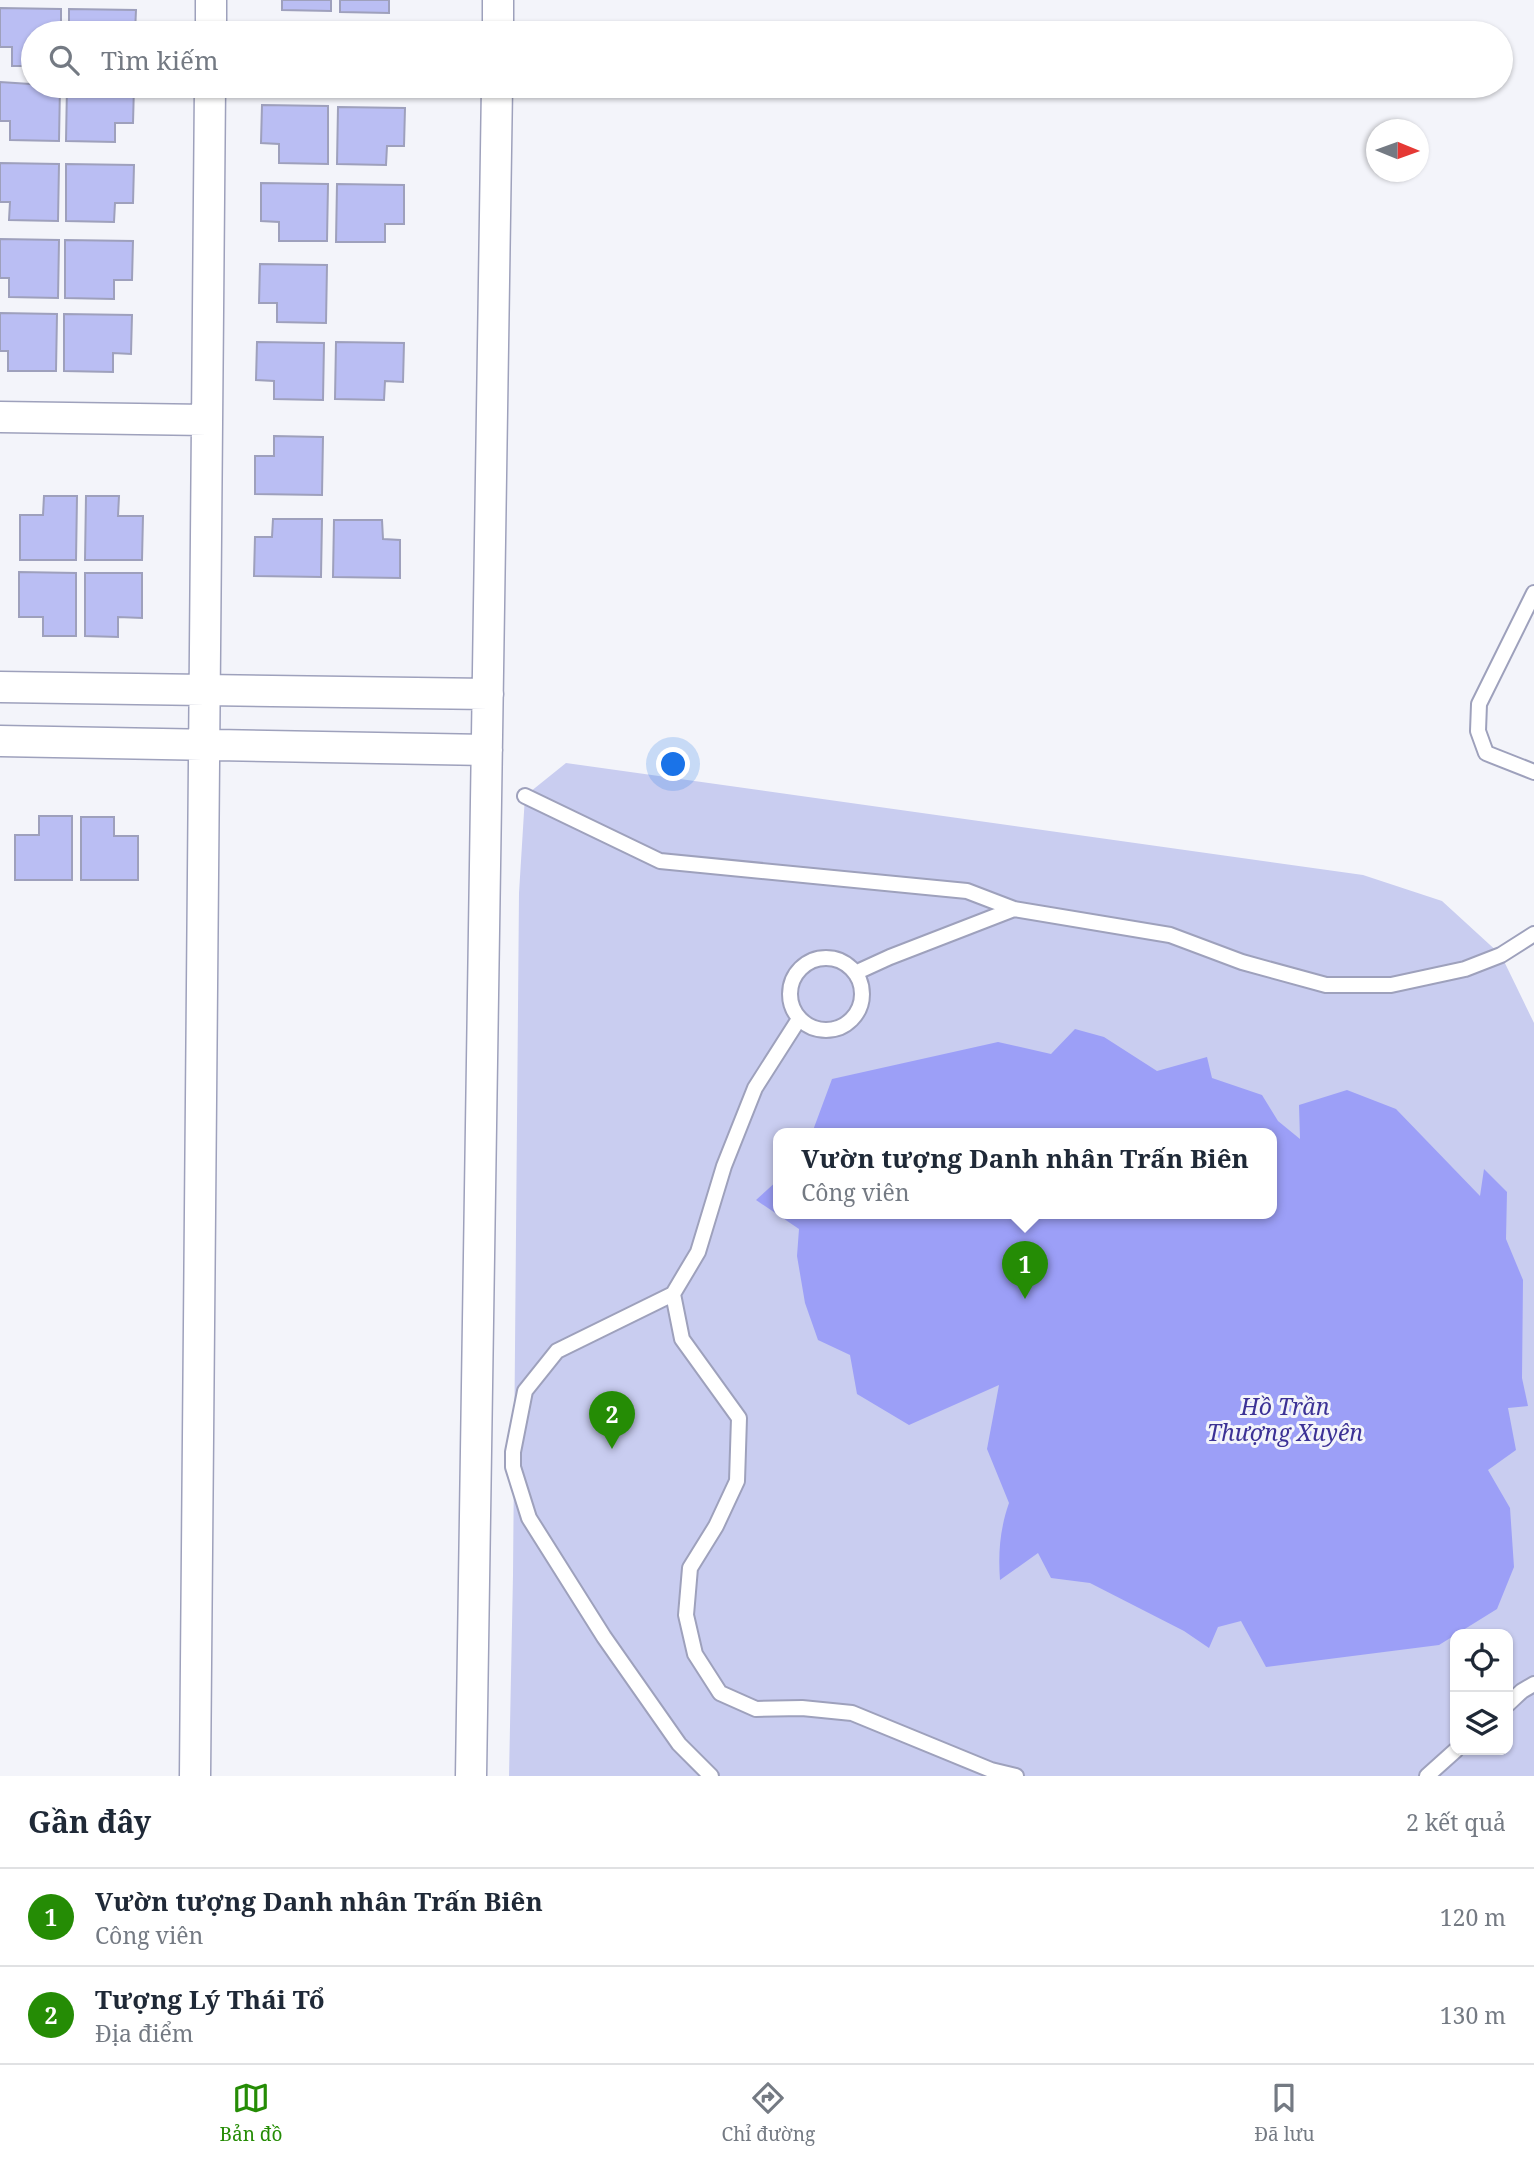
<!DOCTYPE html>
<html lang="vi">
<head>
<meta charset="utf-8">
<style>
	body { margin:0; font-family:"Noto Serif",serif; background:#f6f6f7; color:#1f2937 }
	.controls { position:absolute; right:21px; bottom:21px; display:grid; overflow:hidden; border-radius:14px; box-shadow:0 2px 5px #0004 }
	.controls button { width:63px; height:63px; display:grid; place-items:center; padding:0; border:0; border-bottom:2px solid #e0e1e3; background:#fff; color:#1f2937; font:35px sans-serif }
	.compass { position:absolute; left:1366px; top:119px; width:63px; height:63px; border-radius:50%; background:#fff; box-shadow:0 2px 5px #0004; rotate:91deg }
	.you { position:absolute; left:674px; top:765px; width:24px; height:24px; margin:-18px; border:5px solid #fff; border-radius:50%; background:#1a73e8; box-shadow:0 0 0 10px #1a73e833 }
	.badge { display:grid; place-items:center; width:46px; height:46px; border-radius:50%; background:#258c05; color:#fff; font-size:23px; font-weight:700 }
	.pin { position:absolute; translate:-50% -58px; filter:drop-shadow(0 2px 4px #0008) }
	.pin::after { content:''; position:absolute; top:37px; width:24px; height:21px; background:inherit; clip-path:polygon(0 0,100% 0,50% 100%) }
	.popup { position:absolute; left:773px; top:1128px; width:504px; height:91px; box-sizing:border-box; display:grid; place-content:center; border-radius:14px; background:#fff; filter:drop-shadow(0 2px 5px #0005); font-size:23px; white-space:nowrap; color:#747a83 }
	.popup b { font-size:26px; color:#1f2937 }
	.popup::after { content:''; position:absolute; left:50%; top:100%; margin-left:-14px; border:14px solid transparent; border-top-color:#fff }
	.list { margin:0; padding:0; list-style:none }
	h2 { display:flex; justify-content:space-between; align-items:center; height:91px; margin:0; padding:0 28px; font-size:30px }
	h2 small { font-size:23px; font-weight:400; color:#747a83 }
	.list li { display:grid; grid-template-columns:46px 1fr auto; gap:21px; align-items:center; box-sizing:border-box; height:98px; padding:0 28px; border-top:2px solid #e0e1e3 }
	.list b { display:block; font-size:26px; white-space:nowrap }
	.list p { margin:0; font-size:23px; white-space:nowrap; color:#747a83 }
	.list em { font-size:23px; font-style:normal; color:#747a83 }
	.icon { flex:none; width:38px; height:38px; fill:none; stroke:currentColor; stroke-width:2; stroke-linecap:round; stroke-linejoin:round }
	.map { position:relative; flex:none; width:1534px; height:1776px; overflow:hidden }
	.search { position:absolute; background:#fff; box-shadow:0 2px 5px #0004; left:21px; right:21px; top:21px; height:77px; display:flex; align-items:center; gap:18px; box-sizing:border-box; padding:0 24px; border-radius:38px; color:#747a83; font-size:26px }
	.sheet { height:287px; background:#fff }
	nav { display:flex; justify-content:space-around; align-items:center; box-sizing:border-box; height:98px; border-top:2px solid #e0e1e3; background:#fff; font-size:19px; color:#747a83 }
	nav a { display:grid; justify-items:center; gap:4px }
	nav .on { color:#258c05 }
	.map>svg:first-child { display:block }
	.green { fill:#c9cdf0; fill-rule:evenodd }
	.water { fill:#9c9ff7 }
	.building { fill:#babef3; stroke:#9ea0bc; stroke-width:2 }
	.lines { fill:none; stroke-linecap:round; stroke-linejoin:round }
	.service-casing { stroke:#9ea1bc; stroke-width:18 }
	.minor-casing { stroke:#9ea1bc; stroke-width:33 }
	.service { stroke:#fff; stroke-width:14 }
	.minor { stroke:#fff; stroke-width:30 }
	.labels { text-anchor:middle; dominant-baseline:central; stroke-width:6; stroke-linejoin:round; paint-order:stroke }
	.water-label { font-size:23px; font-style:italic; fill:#3c3295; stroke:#f3f4fa }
</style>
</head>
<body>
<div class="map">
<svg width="1534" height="1776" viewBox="0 0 1534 1776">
	<rect width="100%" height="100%" fill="#f3f4fa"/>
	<!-- green -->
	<path class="green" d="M566,763L1363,875L1442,901L1501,955L1534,1023V1776H509L513,1575L519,893L525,796ZM778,1133H1272V1213H778ZM1455,1634H1508V1750H1455Z"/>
	<!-- water -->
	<path class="water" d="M1075,1029L1104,1037L1157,1071L1207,1057L1212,1078L1262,1095L1278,1121L1300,1139L1299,1105L1347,1090L1396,1109L1480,1196L1484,1169L1507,1192L1506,1239L1523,1280L1522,1378L1528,1406L1508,1408L1516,1450L1488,1470L1510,1508L1514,1567L1497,1609L1439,1645L1266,1667L1241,1621L1218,1627L1209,1648L1184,1631L1090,1583L1051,1578L1038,1553L1000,1580C998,1552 1000,1529 1009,1503L987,1449L999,1385L909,1425L857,1394L850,1355L818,1340L805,1303L797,1256L799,1229L756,1200L778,1180V1213H1272V1133H812L832,1079L998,1042L1051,1054Z"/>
	<!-- building -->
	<path class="building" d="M282,0H331V11L282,10Z
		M340,0H389V13L340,12Z
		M0,8L61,9V33H33V66H12V47H0Z
		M69,9L136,10L135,33H69Z
		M263,30L330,31V33H263Z
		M0,82L60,86L59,141L10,140V121H0Z
		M67,86H134L133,123H115V142L66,141Z
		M280,86H329V89L280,88Z
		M339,86H388V90L339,89Z
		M262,105L328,106V164L279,163V144L261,143Z
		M338,107L405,108L404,146H387L386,165L337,164Z
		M0,163L59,164L58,221L9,220L10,202H0Z
		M66,164L134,165L133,203H115L114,222L66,221Z
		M261,183L328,184L327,241H279V222L261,221Z
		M337,184L404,185V224H385V242H336Z
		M0,239L59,240L58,298L9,297V278H0Z
		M65,240L133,241L132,280H114V299L65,298Z
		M260,264L327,265L326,323L277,322V303H259Z
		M0,313L57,314L56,371H8V351H0Z
		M64,314L132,315L131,354L113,353V372L64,371Z
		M257,342L324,343L323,400L274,399V381L256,380Z
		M336,342L404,343L403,382L385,381L384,400L335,399Z
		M274,436L323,437L322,495L255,494V456H274Z
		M44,496H77L76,560H20V515H43Z
		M86,496H119L118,516H143L142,560H85Z
		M273,519H322L321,577L254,576L255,537H272Z
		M334,520H382L383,539L400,540V578L333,577Z
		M19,572L76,573V636H43V617H19Z
		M85,573H142V618L118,617V637L85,636Z
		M39,816H72V880H15V835H39Z
		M81,817H114V836H138V880H81Z"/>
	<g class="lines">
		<defs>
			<path id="service" d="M1534,593L1479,704L1478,731L1486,753L1534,772
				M525,796L660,861L967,891L1014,909L1170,935L1242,962L1326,985H1391L1465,969L1501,955L1534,934
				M790 994a36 36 0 1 1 72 0a36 36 0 1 1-72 0Z
				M855,973L890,957L1014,909
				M673,1294L682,1339L739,1418L737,1481L716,1526L690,1568L686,1615L695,1654L720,1693L756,1709L802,1708L852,1713L991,1770L1016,1776
				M1508,1704L1522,1691L1534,1684
				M711,1776L679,1744L604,1637L529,1518L513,1467V1452L525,1391L557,1351L673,1294L698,1252L724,1166L755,1088L799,1019
				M1427,1776L1456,1750"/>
			<path id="minor" d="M211,33V0
				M498,33V0
				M0,417L207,420
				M0,687L488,694
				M0,741L487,750
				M195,1776L210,86
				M471,1776L497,86"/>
		</defs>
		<!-- service casing -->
		<use href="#service" class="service-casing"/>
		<!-- minor casing -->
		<use href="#minor" class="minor-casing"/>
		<!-- service -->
		<use href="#service" class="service"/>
		<!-- minor -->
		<use href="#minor" class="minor"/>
	</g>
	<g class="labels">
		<!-- water labels -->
		<g class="water-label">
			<text x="1285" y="1406">Hồ Trần<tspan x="1285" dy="26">Thượng Xuyên</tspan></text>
		</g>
	</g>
</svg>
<div class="controls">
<button><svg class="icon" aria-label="locate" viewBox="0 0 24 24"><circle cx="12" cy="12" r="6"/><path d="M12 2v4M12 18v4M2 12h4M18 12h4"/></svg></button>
<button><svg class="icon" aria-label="layers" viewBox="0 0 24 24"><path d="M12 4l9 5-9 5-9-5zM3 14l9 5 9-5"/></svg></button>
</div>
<svg class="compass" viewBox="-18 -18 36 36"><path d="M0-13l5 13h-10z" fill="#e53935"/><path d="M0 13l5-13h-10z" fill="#747a83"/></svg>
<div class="you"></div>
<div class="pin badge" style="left:1025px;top:1299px">1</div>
<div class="popup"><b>Vườn tượng Danh nhân Trấn Biên</b>Công viên</div>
<div class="pin badge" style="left:612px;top:1449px">2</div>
<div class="search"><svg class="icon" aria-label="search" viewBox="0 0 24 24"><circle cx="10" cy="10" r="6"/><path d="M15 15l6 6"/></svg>Tìm kiếm</div>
</div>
<section class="sheet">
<h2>Gần đây<small>2 kết quả</small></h2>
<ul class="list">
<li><span class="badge">1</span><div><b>Vườn tượng Danh nhân Trấn Biên</b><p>Công viên</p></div><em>120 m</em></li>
<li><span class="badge">2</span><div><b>Tượng Lý Thái Tổ</b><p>Địa điểm</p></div><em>130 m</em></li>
</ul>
</section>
<nav>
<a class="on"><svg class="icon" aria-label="map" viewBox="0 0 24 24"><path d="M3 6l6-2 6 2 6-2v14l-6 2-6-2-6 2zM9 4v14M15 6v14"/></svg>Bản đồ</a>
<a><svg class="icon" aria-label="directions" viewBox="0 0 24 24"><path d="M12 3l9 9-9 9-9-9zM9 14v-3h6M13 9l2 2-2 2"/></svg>Chỉ đường</a>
<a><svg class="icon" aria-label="saved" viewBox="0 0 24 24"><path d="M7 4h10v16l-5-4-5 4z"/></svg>Đã lưu</a>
</nav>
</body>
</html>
